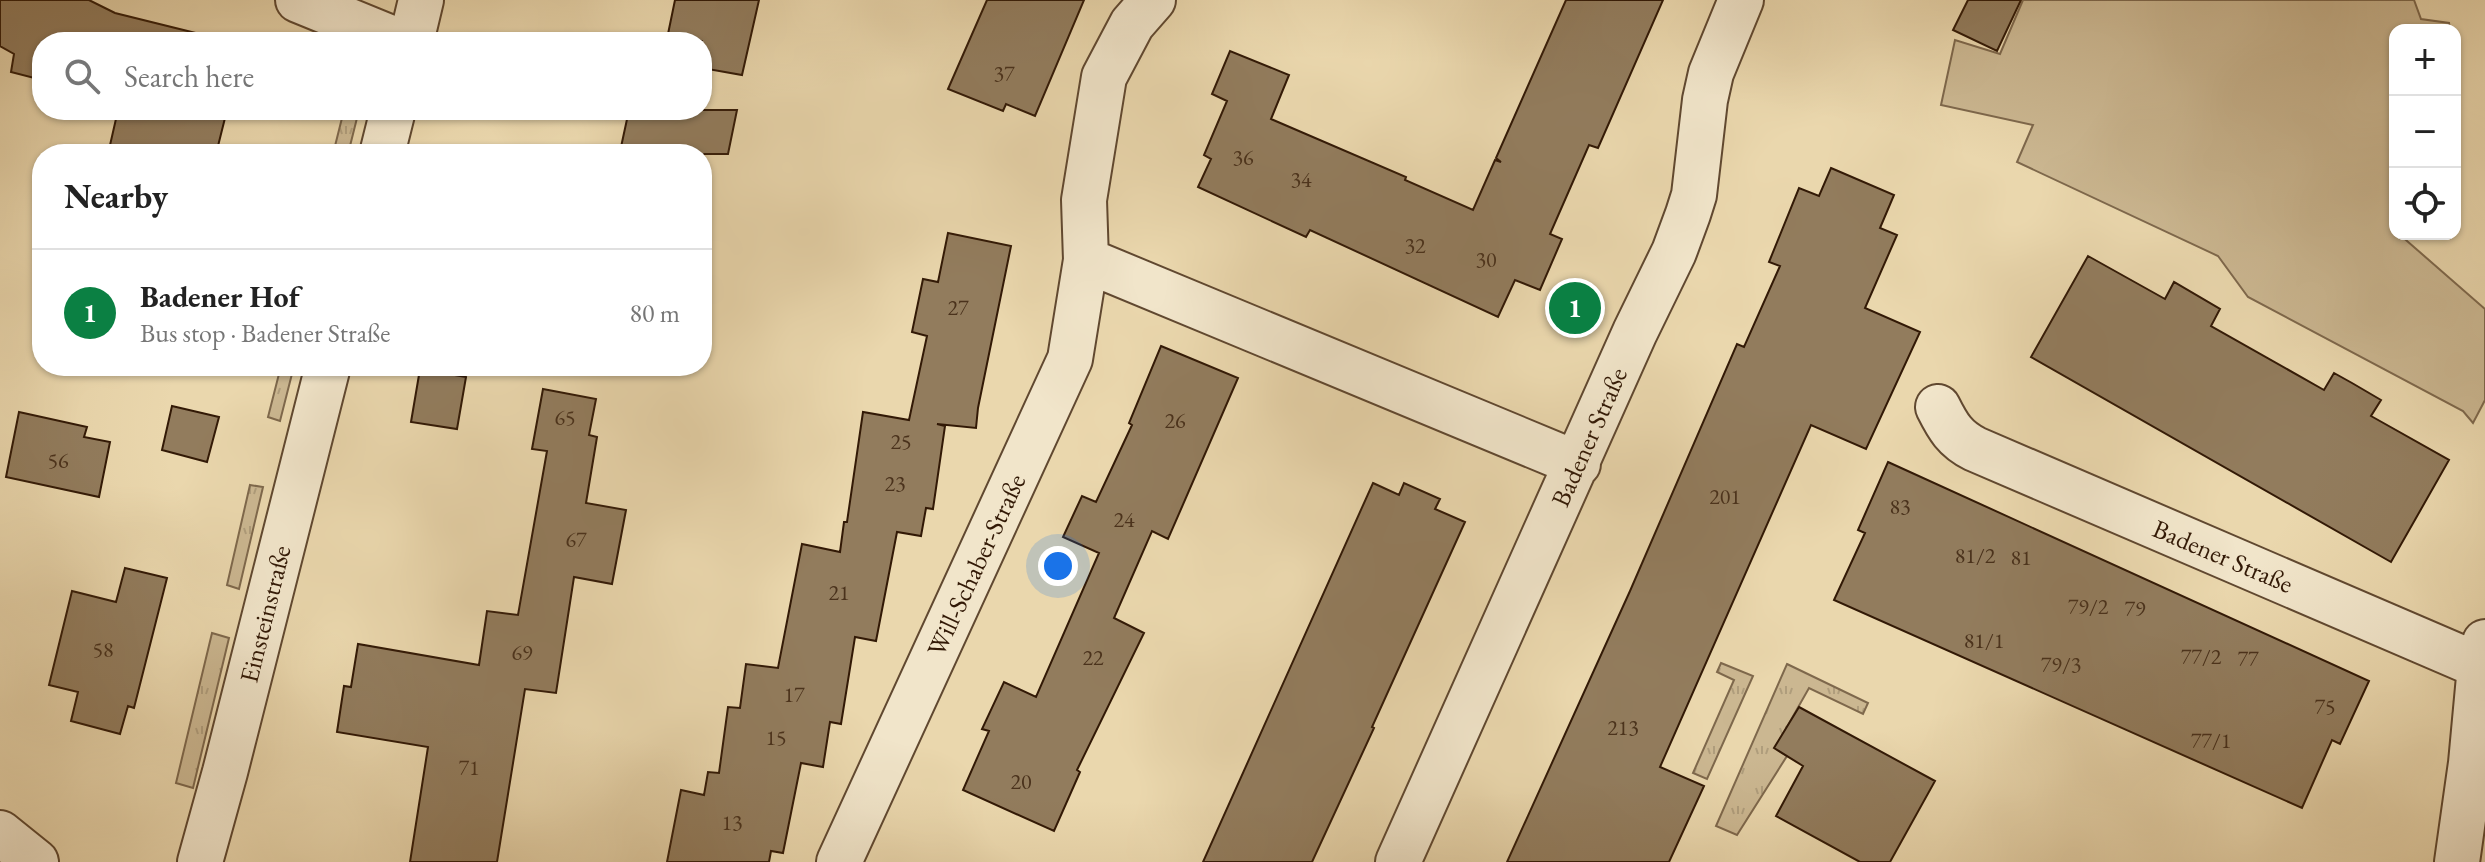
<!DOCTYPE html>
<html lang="en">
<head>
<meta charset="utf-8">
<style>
	body { margin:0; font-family:"EB Garamond",serif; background:#f6f6f6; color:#222 }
	.controls { position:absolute; right:24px; top:24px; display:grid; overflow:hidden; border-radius:16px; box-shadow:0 2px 6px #0004 }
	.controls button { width:72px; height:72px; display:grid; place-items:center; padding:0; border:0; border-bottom:2px solid #e0e0e0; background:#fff; color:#222; font:40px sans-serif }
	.you { position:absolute; left:1058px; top:566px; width:28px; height:28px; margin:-20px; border:6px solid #fff; border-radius:50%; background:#1a73e8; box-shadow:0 0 0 12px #1a73e833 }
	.badge { display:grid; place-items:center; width:52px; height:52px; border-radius:50%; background:#0b8043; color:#fff; font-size:26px; font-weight:700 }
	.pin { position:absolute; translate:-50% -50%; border:4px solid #fff; box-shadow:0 2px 8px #0006 }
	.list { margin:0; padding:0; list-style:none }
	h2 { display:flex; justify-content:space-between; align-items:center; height:104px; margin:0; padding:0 32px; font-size:34px }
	h2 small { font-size:26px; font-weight:400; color:#767676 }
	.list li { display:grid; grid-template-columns:52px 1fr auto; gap:24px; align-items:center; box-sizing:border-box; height:128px; padding:0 32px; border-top:2px solid #e0e0e0 }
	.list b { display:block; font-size:30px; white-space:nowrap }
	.list p { margin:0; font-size:26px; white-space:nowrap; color:#767676 }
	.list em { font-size:26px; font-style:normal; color:#767676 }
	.icon { flex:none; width:44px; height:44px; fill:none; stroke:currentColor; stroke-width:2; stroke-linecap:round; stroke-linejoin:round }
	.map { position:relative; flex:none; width:2485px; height:862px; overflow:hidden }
	.search { position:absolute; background:#fff; box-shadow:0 2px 6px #0004; left:32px; top:32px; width:680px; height:88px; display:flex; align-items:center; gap:20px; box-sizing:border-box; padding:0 28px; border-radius:32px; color:#767676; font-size:30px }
	.panel { position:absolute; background:#fff; box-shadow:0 2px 6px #0004; left:32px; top:144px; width:680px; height:232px; border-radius:32px }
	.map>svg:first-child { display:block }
	.grass { fill:url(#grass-tufts); stroke:#7e684c; stroke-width:2 }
	.green { fill:#cbb791; stroke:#7e684c; stroke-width:2 }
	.building { fill:#927c5d; stroke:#321906; stroke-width:2 }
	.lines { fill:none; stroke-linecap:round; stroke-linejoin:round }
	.minor-casing { stroke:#604830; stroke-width:48 }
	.tertiary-casing { stroke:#604830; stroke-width:48 }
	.minor { stroke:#f1e5ca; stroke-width:44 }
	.tertiary { stroke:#f1e5ca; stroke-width:44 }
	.labels { text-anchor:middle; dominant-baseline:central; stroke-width:8; stroke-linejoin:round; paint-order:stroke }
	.number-label { font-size:22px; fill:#4a321c }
	.street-label { font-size:26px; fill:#321906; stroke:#f1e5ca }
</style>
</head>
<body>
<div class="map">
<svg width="2485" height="862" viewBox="0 0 2485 862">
	<defs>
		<pattern id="grass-tufts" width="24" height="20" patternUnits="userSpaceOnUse" patternTransform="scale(2)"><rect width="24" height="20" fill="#cbb791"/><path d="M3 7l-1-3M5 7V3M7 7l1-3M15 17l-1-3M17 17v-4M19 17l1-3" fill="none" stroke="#af9d7c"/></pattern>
	</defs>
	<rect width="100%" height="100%" fill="#ead7ad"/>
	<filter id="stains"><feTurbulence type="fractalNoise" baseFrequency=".0025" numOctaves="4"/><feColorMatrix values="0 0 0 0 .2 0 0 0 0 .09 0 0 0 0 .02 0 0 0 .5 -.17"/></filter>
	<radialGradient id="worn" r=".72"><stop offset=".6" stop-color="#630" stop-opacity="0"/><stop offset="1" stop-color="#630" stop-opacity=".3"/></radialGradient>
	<!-- grass -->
	<path class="grass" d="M344,110H359L348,154H333Z
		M281,366H294L280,421L268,417Z
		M250,485L263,487L239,589L227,585Z
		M212,633L229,638L193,788L176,783Z
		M1721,663L1753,676L1707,779L1693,773L1734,680L1717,672Z
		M1787,664L1868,703L1863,714L1809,688L1775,748L1787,756L1737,835L1716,826Z"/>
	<!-- green -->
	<path class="green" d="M2023,0H2414L2421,19L2449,23L2450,30H2395V234H2399L2485,309V400L2473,423L2463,411L2248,297L2218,256L2017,162L2033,125L1941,105L1955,40L2000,54Z"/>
	<!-- building -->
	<path class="building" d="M0,0H89L115,13L232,42H42V80L11,72L14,54L0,46Z
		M675,0H759L742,75L702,68V41L668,34Z
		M987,0H1084L1035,116L1006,104L1003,111L948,89Z
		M1566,0H1663L1598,148L1589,145L1550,234L1562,239L1540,290L1515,280L1498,317L1310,230L1306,237L1198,187L1211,159L1204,155L1227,101L1212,94L1230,51L1289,75L1271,119L1406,177L1405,180L1473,210L1495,160L1501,162L1496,158Z
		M1968,0H2021L1997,51L1953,30Z
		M118,110H227L216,154H108Z
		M629,110H737L728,154H656L621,147Z
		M1831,168L1894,195L1880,228L1897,235L1865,308L1920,332L1866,449L1811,425L1660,767L1704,786L1669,862H1507L1630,591L1737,344L1744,347L1780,266L1769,262L1799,188L1819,196Z
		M948,233L1011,246L978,408L976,428L937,424L945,426L933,509L926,508L921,536L897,532L876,641L855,637L841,724L830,722L823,767L801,763L783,853L771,851L769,862H667L681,790L704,795L708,772L719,773L728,707L740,708L746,664L778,668L802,544L840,552L844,522H847L863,412L909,420L927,336L912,332L923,279L938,282Z
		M2088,256L2165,299L2174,282L2220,309L2211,326L2324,390L2334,373L2352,383L2381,400L2371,416L2449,460L2391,562L2031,357Z
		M1161,346L1238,378L1168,539L1152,531L1114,618L1144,633L1077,770L1080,772L1054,831L963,790L989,731L982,729L1004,682L1036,697L1099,553L1063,537L1082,496L1096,502L1132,425L1129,423Z
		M420,369L466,377L457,429L411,422Z
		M543,389L596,399L589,435L597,437L586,503L626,510L612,584L574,577L556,693L525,689L497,862H410L428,747L337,732L344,686L351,687L358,644L479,665L487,611L518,615L547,451L532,449Z
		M172,406L219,417L207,462L162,450Z
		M19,412L87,427L84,437L110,442L99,497L6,477Z
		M1888,462L2369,681L2340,744L2332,740L2302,808L1834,600L1865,533L1858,530Z
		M1373,483L1399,495L1404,483L1440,499L1435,509L1465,522L1372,727L1374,728L1312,862H1203Z
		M125,568L167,578L134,708L128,706L120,734L71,721L78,692L49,685L72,591L116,602Z
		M1799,707L1935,781L1890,862H1860L1776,816L1803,766L1774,748Z"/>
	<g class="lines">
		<defs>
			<path id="minor" d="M298,0L401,42
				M1086,260L1578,464
				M1938,407C1948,427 1955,439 1975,449L2480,666
				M0,833L36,862
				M839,862L1070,359L1086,260L1084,200L1104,77L1132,24L1153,0
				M1398,862L1635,332L1674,252L1688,214L1694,195L1705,100L1711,73L1741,0
				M2457,862L2471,763L2480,666L2485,642"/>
			<path id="tertiary" d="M411,42L421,0
				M382,154L393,110
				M200,862L225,772L328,366"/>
		</defs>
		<!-- minor casing -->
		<use href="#minor" class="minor-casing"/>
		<!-- tertiary casing -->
		<use href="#tertiary" class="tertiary-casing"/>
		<!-- minor -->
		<use href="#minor" class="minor"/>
		<!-- tertiary -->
		<use href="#tertiary" class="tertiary"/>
	</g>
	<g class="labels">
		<!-- number labels -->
		<g class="number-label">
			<text x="1004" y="73">37</text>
			<text x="1243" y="157">36</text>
			<text x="1301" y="179">34</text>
			<text x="1415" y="245">32</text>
			<text x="1486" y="259">30</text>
			<text x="958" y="307">27</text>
			<text x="565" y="417">65</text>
			<text x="1175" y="420">26</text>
			<text x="901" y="441">25</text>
			<text x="58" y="460">56</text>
			<text x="895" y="483">23</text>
			<text x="1725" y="496">201</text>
			<text x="1900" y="506">83</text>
			<text x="1124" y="519">24</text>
			<text x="576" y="539">67</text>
			<text x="1975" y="555">81/2</text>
			<text x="2021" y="557">81</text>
			<text x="839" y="592">21</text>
			<text x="2088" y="606">79/2</text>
			<text x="2135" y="608">79</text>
			<text x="1984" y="640">81/1</text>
			<text x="103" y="649">58</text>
			<text x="522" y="652">69</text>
			<text x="2201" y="656">77/2</text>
			<text x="1093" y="657">22</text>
			<text x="2248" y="658">77</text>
			<text x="2061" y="664">79/3</text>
			<text x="794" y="694">17</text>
			<text x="2325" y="706">75</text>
			<text x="1623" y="727">213</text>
			<text x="776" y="737">15</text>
			<text x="2211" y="740">77/1</text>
			<text x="469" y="767">71</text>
			<text x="1021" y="781">20</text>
			<text x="732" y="822">13</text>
		</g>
		<!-- street labels -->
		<g class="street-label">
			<text transform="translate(1589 437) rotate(-66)">Badener Straße</text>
			<text transform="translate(2223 556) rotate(23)">Badener Straße</text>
			<text transform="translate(976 565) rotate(-65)">Will-Schaber-Straße</text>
			<text transform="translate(265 614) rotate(-76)">Einsteinstraße</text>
		</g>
	</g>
	<rect width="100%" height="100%" filter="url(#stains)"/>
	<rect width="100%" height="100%" fill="url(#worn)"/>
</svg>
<div class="controls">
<button>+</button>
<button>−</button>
<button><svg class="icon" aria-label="locate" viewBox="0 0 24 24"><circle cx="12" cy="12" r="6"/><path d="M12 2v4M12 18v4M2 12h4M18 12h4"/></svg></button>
</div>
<div class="you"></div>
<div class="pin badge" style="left:1575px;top:308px">1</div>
<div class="search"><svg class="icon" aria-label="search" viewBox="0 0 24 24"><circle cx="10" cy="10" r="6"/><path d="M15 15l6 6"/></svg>Search here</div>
<section class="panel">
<h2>Nearby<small></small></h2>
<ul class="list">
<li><span class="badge">1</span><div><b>Badener Hof</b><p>Bus stop · Badener Straße</p></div><em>80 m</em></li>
</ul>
</section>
</div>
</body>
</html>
